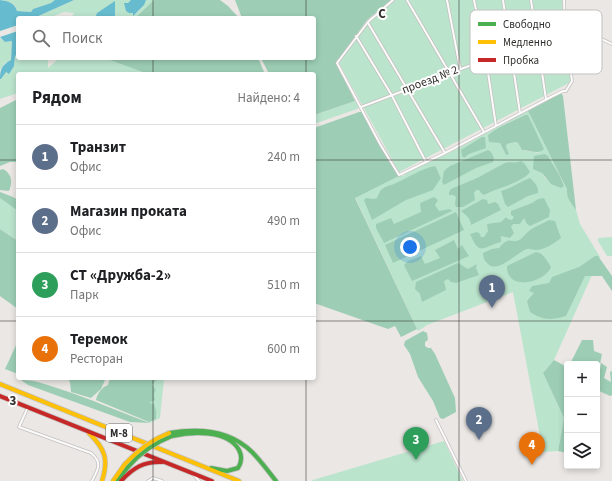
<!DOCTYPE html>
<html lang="ru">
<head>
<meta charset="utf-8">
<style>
	body { margin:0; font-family:"Source Sans 3",sans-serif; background:#f6f6f6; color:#202124 }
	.controls { position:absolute; right:12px; bottom:12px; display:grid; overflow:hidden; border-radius:4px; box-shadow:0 2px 6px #0003 }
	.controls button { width:36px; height:36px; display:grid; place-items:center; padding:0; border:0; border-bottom:1px solid #e0e0e0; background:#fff; color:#202124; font:20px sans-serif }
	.you { position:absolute; left:410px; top:247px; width:14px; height:14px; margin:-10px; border:3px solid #fff; border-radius:50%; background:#1a73e8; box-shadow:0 0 0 6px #1a73e833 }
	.badge { display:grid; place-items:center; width:26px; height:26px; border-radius:50%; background:#0f766e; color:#fff; font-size:13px; font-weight:700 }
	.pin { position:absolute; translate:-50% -33px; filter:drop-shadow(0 1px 2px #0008) }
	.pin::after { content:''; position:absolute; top:21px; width:14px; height:12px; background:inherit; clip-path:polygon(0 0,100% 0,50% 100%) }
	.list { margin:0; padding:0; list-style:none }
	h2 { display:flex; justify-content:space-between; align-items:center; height:52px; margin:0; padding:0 16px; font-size:17px }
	h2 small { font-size:13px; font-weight:400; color:#757577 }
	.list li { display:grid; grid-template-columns:26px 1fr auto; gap:12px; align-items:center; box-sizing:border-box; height:64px; padding:0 16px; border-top:1px solid #e0e0e0 }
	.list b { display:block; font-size:15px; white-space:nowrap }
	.list p { margin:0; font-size:13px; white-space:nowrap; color:#757577 }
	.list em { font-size:13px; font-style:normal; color:#757577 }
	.icon { flex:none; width:22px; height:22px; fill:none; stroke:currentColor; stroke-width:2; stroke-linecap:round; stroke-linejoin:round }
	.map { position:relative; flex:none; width:612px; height:481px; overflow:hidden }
	.search { position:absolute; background:#fff; box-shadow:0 2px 6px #0003; left:16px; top:16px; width:300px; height:44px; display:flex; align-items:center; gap:10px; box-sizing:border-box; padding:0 14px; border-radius:4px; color:#757577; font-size:15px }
	.panel { position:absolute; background:#fff; box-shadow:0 2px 6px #0003; left:16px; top:72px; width:300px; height:308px; border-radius:4px }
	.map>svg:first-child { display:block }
	.green { fill:#bbe4cd; fill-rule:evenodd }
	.forest { fill:#9dceb5 }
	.water { fill:#66bcce }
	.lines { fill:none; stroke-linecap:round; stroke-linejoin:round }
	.street-casing { stroke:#c3c0be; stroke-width:3.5 }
	.fast-casing { stroke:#c3c0be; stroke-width:5.5 }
	.slow-casing { stroke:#c3c0be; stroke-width:5.5 }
	.jam-casing { stroke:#c3c0be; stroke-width:5.5 }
	.street { stroke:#fcfbfb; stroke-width:2 }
	.fast { stroke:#4caf50; stroke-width:4 }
	.slow { stroke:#ffc107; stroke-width:4 }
	.jam { stroke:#c62828; stroke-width:4 }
	.fast-bridge-casing { stroke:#c3c0be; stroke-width:5.5; stroke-linecap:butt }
	.slow-bridge-casing { stroke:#c3c0be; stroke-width:5.5; stroke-linecap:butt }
	.fast-bridge { stroke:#4caf50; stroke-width:4 }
	.slow-bridge { stroke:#ffc107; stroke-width:4 }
	.grid { fill:none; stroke:#312f2d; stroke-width:1; stroke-opacity:0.55 }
	.labels { text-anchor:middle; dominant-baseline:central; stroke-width:4; stroke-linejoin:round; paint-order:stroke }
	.shield { fill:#fff; stroke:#6f6d6c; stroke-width:1 }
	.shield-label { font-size:11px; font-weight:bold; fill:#312f2d }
	.street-label { font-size:12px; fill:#312f2d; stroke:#fff }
	.key { fill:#fff; stroke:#c1c1c0; stroke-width:1 }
	.key-label { font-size:11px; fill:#312f2d }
	.grid-label { font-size:13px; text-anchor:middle; font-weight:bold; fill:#312f2d; stroke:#fff; stroke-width:4; stroke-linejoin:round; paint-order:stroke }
</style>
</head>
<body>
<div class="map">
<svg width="612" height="481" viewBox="0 0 612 481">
	<rect width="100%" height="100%" fill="#eae7e4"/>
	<!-- green -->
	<path class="green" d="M2,0H55L51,3L33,9L31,12L17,11C15,2 10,3 2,0Z
		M74,0H131L128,3H125L133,13V15C138,13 143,6 146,0H154L135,18H115V2L97,13L95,18H71L74,13L64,12L49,18H34Z
		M395,0H562L564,26L571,80L569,83L399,172L339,63L366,25Z
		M0,38L5,42L12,41L11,60L4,64L0,70Z
		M18,53V58H48V68L56,61L55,58H112L111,60L148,74H105L100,72L98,74H18V93L0,99V79H1L6,71L8,74L14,66L15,55Z
		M355,101L359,107L357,109L314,124V115Z
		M528,111L568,189L567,193L571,204L576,210L580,224L600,257L554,360L543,373L564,418L558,451L543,452L513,292L427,325L418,331L355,197L399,176H403L407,172L445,155ZM525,115L539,153L522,150L518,143L515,142L507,144L506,147V155L500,143L488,135L503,125ZM548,156L560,176L564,186L546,179L542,173Z
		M0,198L18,211V241L0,229Z
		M612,237V256H607L598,241V238Z
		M156,378H164C163,392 161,405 160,418L150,423L149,422L156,419L148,404L152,385L157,380Z
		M444,441L463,481H312L313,480Z"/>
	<!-- forest -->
	<path class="forest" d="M154,0H220L228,6L239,18H135Z
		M235,0H391L367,20L336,63L355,101L314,115V74H269L261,58H314V18H242Z
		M112,58H258L265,74H148L110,60Z
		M561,93L563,96L576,210C571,204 566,197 567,189L528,111Z
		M18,99V162H10L0,166V108Z
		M359,112H362L399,176L355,198L417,329L401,337L395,326L388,329L314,303V128Z
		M525,115H528L544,149C539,155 529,150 522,150L518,143L515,142L507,144L506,147L509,154L506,155L500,143L489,142L488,135C499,126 513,121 525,115Z
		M482,137H485L486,148L469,154L464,158L462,156L461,150Z
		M488,150L491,152L494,158L493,162L476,168L444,185L442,182L444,171L450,166Z
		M545,154L548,156L560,176L564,186L561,188L551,184L542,173L533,169L534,156Z
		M521,161L524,163L530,172C522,183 496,188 484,195L481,193L479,190H476L474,193L475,200L463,207H456L455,204L456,197L453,195H449V192L451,189L477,178L505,163C511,161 513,164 521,161Z
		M435,166C438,170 438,174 441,178L433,190L406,200L372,220L364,200L366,198L374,199L377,198C378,196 380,191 381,190C385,186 392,185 396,183C409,177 421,169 435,166Z
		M3,169C12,174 13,182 9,191L0,190V170Z
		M530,178C534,182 539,186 538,193L528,196L508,207L505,204L501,191C512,188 519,182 530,178Z
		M0,192L13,197L18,200V211L0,198Z
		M434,197L438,200L435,205L439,211L450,209L452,211L384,243L376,228V224L391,218L394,224L421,212L420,203Z
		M544,198L550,210L549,217L530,226L527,224L524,218L520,224H513L511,227L514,233L510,238L501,236V242C482,247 480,257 470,234L477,232L480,234L481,237H484L488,231L487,224L501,222L506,217L508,219L512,220L514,217L511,215V211L532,203L538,199Z
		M483,199L487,200L488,204L495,202L498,204L501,210L471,225C471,219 466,215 461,211Z
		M456,212L464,230L393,263L385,245Z
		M549,220L555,221L561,238C554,243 545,250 536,250C532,250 530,248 527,249C517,252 498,274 488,264C484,261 483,257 483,253L492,249L499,248C510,235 511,244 519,240C522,239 525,234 529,231C535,226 542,224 549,220Z
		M0,229L18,241V309L0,296Z
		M454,240L458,249L462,245L469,256L412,281L404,265L408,261L421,256L425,264L440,258L435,250Z
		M536,252C544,253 547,261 551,267C545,283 506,292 507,266Z
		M595,256H598L612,276V291L602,276H585L566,316C551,320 544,321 530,312L527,301L534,293L529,291L532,286L549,283L552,277L579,267Z
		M458,263L468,269L477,264L476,268L479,275L456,283L451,282L448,279L444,281L446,290L422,302L420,294L415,289L416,282Z
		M423,331L427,333L428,340L425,342V346L428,348H431L435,354L455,398L456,412L443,419L440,418L433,401L418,377L410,354L404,345L405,341Z
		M582,340H593L594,351L602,354L597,379V364H570Z
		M18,341V374L5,369Z
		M554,360L567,367V453L558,451L564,418L543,373Z
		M601,363L607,367L604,378L611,382L610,372L612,371V395L610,396L597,390Z
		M67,378H102L105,380L101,389L91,398L71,392L70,382Z
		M110,378H156L157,380L152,385L156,390L154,394L155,400L149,403L154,404L156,411V419L149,422L96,400C97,394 102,387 108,385Z
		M21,380C36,380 43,384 57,388C89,398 119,412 150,423L130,422L28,385Z"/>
	<!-- water -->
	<path class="water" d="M0,0C8,1 15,3 17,11L31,12L33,9L51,3L55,0H74L34,18H18V25L0,31Z
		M131,0H146L144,5L133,16V13H129L126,11L124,3H128Z
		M115,1V18H95L97,13Z
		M18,31V53L15,56L14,66L9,74L6,72L1,79H0C0,69 2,65 11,60L12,41L5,42L0,37Z"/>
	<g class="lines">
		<defs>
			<path id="street" d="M393,0L368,22L337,63L380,144L399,175L445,153L549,98L563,91H566L572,81L565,30L564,0
				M407,0L484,132
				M447,0L460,68
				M474,0L486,59L496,126
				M503,0L520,113
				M531,0L546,99
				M368,23L445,153
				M356,36L391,94L426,162
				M361,107L511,50L559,30H583L612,44
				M28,407L19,427L91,453C103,463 98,469 92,481
				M436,420L466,481
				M193,474L199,481
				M148,481L153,478L162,481"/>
			<path id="fast" d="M169,433C198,428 230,430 252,452C261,461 268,471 276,481
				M172,436C191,432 227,429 239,450C242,456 242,462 238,468L227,471L211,468
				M117,481L128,467"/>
			<path id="slow" d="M0,384L239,481
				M89,433C105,449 109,459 102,481
				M113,481L125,464"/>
			<path id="jam" d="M0,396L212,481
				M121,481C133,468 144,461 162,462"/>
		</defs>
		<!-- street casing -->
		<use href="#street" class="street-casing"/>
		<!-- fast casing -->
		<use href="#fast" class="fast-casing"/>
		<!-- slow casing -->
		<use href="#slow" class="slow-casing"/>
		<!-- jam casing -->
		<use href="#jam" class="jam-casing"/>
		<!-- street -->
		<use href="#street" class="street"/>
		<!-- fast -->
		<use href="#fast" class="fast"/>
		<!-- slow -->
		<use href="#slow" class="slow"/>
		<!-- jam -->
		<use href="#jam" class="jam"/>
		<defs>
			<path id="fast-bridge" d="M128,467C140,453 154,443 172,436"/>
			<path id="slow-bridge" d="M125,464C138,450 151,440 169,433"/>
		</defs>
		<!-- fast-bridge casing -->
		<use href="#fast-bridge" class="fast-bridge-casing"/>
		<!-- slow-bridge casing -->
		<use href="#slow-bridge" class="slow-bridge-casing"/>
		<!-- fast-bridge -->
		<use href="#fast-bridge" class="fast-bridge"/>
		<!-- slow-bridge -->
		<use href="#slow-bridge" class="slow-bridge"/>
	</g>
	<!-- grid -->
	<path class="grid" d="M153,0V18M306,0V18M459,0V481M153,58V74M306,58V74M0,160H18M314,160H612M0,321H18M314,321H612M153,378V481M306,378V481"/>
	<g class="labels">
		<!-- shield labels -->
		<rect class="shield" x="106" y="424" width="26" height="18" rx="3"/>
		<g class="shield-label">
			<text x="119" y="433">М-8</text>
		</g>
		<!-- street labels -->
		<g class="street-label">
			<text transform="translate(430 80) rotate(-21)">проезд № 2</text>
		</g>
	</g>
	<!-- legend -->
	<rect x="470" y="10" width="132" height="64" rx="6" class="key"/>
	<rect x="478" y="22" width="18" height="4" fill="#4caf50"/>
	<rect x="478" y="40" width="18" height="4" fill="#ffc107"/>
	<rect x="478" y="58" width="18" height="4" fill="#c62828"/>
	<g class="key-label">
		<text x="503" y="28">Свободно</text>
		<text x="503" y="46">Медленно</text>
		<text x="503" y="64">Пробка</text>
	</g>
	<g class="grid-label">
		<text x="382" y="18">C</text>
		<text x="13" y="405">3</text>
	</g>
</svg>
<div class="controls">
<button>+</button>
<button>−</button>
<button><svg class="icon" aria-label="layers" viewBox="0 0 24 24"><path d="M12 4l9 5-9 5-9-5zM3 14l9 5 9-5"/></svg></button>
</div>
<div class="you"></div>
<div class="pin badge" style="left:492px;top:308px;background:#5c6f8a">1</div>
<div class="pin badge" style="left:479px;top:440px;background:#5c6f8a">2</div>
<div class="pin badge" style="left:416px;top:460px;background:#2e9e5b">3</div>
<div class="pin badge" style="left:532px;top:465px;background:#e8710a">4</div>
<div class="search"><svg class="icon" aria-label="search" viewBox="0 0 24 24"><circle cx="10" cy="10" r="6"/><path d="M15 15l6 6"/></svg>Поиск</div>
<section class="panel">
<h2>Рядом<small>Найдено: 4</small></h2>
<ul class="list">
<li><span class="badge" style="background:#5c6f8a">1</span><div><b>Транзит</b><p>Офис</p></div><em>240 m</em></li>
<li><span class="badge" style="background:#5c6f8a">2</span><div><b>Магазин проката</b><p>Офис</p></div><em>490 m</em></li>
<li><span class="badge" style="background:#2e9e5b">3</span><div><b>СТ «Дружба-2»</b><p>Парк</p></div><em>510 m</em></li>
<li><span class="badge" style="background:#e8710a">4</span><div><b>Теремок</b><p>Ресторан</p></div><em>600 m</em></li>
</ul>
</section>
</div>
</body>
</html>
